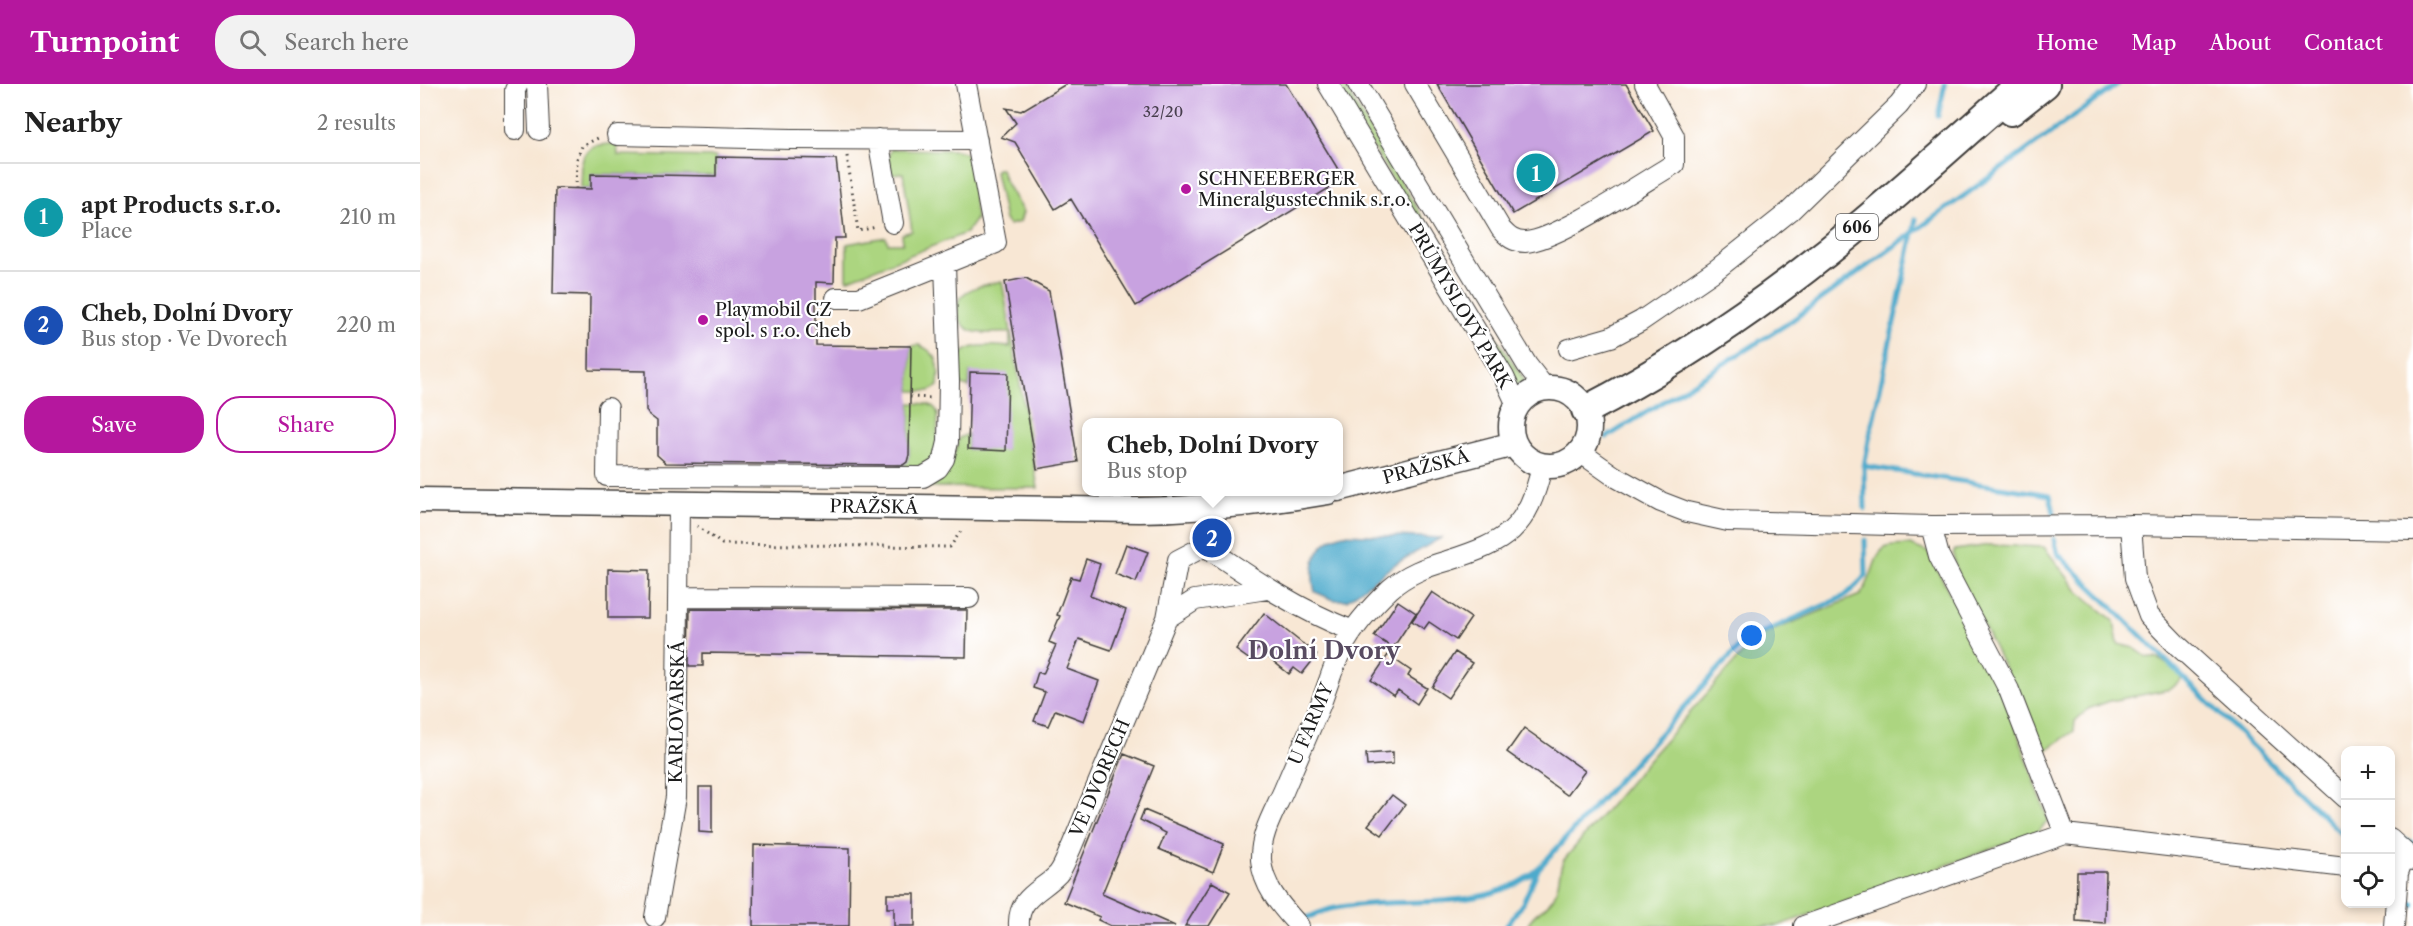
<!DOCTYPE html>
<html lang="en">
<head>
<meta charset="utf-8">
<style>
	body { margin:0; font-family:"Libre Caslon Text",serif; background:#f2f2f2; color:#222 }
	.controls { position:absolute; right:18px; bottom:18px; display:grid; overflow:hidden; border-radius:12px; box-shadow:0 3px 9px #0003 }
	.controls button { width:54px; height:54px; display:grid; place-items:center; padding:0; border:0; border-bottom:2px solid #e0e0e0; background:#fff; color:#222; font:30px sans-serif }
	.you { position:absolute; left:1332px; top:552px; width:21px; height:21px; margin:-15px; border:4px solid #fff; border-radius:50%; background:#1a73e8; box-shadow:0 0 0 9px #1a73e833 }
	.badge { display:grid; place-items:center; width:39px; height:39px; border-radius:50%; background:#b5179e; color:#fff; font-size:20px; font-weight:700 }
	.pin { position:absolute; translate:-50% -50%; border:3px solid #fff; box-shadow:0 2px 6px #0006 }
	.popup { position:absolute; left:662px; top:334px; width:261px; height:78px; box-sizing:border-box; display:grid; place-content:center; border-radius:12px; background:#fff; filter:drop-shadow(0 2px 4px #0005); font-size:20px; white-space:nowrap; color:#767676 }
	.popup b { font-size:22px; color:#222 }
	.popup::after { content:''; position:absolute; left:50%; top:100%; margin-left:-12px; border:12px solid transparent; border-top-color:#fff }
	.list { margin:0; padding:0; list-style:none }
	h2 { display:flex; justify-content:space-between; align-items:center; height:78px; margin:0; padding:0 24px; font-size:26px }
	h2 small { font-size:20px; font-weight:400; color:#767676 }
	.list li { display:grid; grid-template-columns:39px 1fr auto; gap:18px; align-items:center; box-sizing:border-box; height:108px; padding:0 24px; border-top:2px solid #e0e0e0 }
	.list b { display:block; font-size:22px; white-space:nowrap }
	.list p { margin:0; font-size:20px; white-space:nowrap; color:#767676 }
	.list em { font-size:20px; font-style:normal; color:#767676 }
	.actions { display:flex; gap:12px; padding:18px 24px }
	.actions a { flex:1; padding:14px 0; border:2px solid #b5179e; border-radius:24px; text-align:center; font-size:21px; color:#b5179e }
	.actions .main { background:#b5179e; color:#fff }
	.icon { flex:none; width:33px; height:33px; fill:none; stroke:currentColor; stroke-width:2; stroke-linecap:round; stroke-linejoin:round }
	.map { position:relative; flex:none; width:1993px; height:842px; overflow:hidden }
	header { display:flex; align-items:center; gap:36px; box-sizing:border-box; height:84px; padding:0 30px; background:#b5179e; color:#fff }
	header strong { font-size:28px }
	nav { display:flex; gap:33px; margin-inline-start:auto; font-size:21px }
	.search { width:420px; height:54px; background:#f2f2f2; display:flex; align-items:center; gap:15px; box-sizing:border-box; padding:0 21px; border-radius:24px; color:#767676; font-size:22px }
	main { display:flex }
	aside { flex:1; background:#fff }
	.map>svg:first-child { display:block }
	.green { fill:#acd580; stroke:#64784e; stroke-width:1.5 }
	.water { fill:#4eaacc; stroke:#356374; stroke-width:1.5 }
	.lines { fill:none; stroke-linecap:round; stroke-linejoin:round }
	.stream { stroke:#4eaacc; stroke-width:5 }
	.building { fill:#c8a2e0 }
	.minor-casing { stroke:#3d3a38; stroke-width:22 }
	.major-casing { stroke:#3d3a38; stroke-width:27 }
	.highway-casing { stroke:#3d3a38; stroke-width:32 }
	.path { stroke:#3d3a38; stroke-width:3; stroke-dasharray:1.5 4.5; stroke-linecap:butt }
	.minor { stroke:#fff; stroke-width:20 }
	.major { stroke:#fff; stroke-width:24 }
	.highway { stroke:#fff; stroke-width:28 }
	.poi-dot { fill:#b5179e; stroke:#fff; stroke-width:2 }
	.labels { text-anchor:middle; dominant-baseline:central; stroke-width:4.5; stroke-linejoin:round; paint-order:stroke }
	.number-label { font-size:15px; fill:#473e4d }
	.shield { fill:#fff; stroke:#606060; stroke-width:1.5 }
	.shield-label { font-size:16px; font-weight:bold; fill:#1c1c1c }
	.poi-label { font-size:18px; fill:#1c1c1c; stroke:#fff; text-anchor:start }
	.street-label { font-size:18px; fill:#1c1c1c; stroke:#fff }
	.district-label { font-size:24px; font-weight:bold; fill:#584b61; stroke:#fff }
</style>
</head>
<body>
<header>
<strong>Turnpoint</strong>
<div class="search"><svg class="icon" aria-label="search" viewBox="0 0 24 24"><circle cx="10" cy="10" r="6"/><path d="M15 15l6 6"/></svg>Search here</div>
<nav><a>Home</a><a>Map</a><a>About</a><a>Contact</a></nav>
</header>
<main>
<aside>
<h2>Nearby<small>2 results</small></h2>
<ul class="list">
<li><span class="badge" style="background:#0f9aa8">1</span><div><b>apt Products s.r.o.</b><p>Place</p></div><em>210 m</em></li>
<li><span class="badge" style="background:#1a4fb4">2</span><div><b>Cheb, Dolní Dvory</b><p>Bus stop · Ve Dvorech</p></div><em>220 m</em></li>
</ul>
<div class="actions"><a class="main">Save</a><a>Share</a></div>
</aside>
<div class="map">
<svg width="1993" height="842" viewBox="0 0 1993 842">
	<rect width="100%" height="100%" fill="#fff"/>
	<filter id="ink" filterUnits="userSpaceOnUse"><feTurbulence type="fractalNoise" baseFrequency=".0167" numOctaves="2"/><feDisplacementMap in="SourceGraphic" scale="12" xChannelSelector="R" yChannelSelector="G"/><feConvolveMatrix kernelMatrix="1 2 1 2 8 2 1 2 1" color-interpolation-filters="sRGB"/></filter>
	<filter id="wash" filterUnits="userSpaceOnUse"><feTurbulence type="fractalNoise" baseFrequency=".008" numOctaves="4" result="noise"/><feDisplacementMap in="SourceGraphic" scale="24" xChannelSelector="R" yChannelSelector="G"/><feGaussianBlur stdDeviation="1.35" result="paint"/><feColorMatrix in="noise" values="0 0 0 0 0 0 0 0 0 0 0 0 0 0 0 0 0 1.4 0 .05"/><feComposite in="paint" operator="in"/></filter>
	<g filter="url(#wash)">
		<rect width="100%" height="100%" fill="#f8e7d4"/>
		<!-- green -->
		<path class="green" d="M915,0H923L1050,213L1105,297L1096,302Z
			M197,59L198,71L296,73V92L172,90L171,105H161L162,79L164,71L173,62Z
			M471,65L536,66L544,68L550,74L556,135L546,149L427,196V160L466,153L468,159H483L482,150L492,147L483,89L471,90L468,73Z
			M577,85H581L585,97L603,128L600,138L589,141L585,136L575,88Z
			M582,197L618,404L494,403C528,397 531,384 539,354L548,350V365L586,366L550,288L549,303L541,301C537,294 536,290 537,282C540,256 572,262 590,263V249C578,248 563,251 552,247C545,244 541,239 539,233C529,204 565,201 582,197Z
			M499,261C519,269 520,282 518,302L510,307H490L491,262Z
			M490,319C501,320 514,317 518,330C516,364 522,389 477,382L485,380L489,371Z
			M1490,461L1508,468L1587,618L1628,736L1618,748L1358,842H1107C1111,830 1126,825 1133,814C1140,803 1138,789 1143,777L1235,668L1329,562L1347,549L1440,511C1453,497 1453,471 1465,464C1471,461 1483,462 1490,461Z
			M1570,461L1624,463L1658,507L1694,537L1698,560L1714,564L1727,573L1739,575L1753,584L1762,595L1751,605L1690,617L1668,625L1655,637L1654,647L1625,667L1536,486L1533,470L1535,466Z"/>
		<!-- water -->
		<path class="water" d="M923,450L1021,454L977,479L927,516H914L895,508C888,482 896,458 923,450Z"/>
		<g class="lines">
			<!-- stream -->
			<path class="stream" d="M1518,32L1525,0
				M1187,353L1367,240L1698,0
				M1444,382L1630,411L1634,429
				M1445,425L1444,382L1449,356L1496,135
				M1634,455L1638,470L1926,754
				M1981,758L1986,756L1993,759
				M1981,809L1993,821
				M884,835C894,831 904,826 915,824C981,811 1065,832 1119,784L1324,557L1425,512L1446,492L1445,456
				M1086,842L1103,819L1118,786"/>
		</g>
		<g id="blocks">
			<!-- building -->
			<path class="building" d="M646,0H866L924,95L716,222L651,115L635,125L595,58L581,53L596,39L586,24L601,27Z
				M1017,0H1206L1234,47L1093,130Z
				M296,73L416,75L425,154H415L414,199L396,198V261L491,262L489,371L487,378L483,381L246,379L237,371V337L228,330L226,326V287L169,286L170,211L133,210L135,104L171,105V90L296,92Z
				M606,194L629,207L658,378L617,385L585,198Z
				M550,288L588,289L586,367L548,365Z
				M706,460L728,468L716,498L695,490Z
				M666,475L680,480L670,512L706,526L691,566L659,555L647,585L679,597L664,637L635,626L628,642L614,637L625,608L613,604L618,588L623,590L636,561L629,558L640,532L637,531L651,493L659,495Z
				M188,485L229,486L228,534H188Z
				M1012,508L1051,534L1036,556L1009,538L1004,545L992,537Z
				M978,517L996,529L973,564L954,552Z
				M270,525L547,526L546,573L283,569V582H269Z
				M844,529L897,571L882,590L874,584L869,590L838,565L830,576L816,566Z
				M1035,568L1052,579L1028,614L1012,603Z
				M968,571L991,587L988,592L1007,604L997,620L978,606L974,612L951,596Z
				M1104,644L1165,687L1147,711L1087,668Z
				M973,668V680L947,682L946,670Z
				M704,670L734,682L682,810L755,842H691L678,836L680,833L644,818Z
				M279,703H292V749L279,748Z
				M972,711L985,721L962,751L948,741Z
				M724,726L804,760L793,788L739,765L746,749L720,736Z
				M334,761L430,764L429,842H333Z
				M1657,788H1686L1685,839L1656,837Z
				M792,798L810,808L789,842H765Z
				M467,810H495V842H474V824H467Z"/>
		</g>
	</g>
	<g filter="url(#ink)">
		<use href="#blocks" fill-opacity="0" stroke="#3d3a38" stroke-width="1.5"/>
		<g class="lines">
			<defs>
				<path id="minor" d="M117,0L119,46
					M908,0L1084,293L1097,321
					M938,0L1107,281L1125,304
					M995,0L1081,145C1088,153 1094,158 1105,158C1136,157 1223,98 1254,80V52L1225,0
					M95,46V6L98,0
					M197,51L372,55L557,56
					M458,55L473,139
					M416,214H439L576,159L546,0
					M1149,265L1191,253L1221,237L1297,185L1370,127L1479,21L1495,0
					M188,324L187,392L503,393L518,384L524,375L528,358L529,297L525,180
					M1160,368L1194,392L1241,418L1267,428L1308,437L1511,442L1711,441L1993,446
					M1711,441L1715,494L1729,532L1756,560L1926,714
					M1511,442L1519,472L1589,606L1645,750
					M847,505L775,516L747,534L758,476L785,462C832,495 879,526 933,547
					M258,513L549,514
					M1970,755L1993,776
					M235,833L256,713L259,420
					M599,842C597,813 622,807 638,790C644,783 647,772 651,764L747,534
					M879,842C862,823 843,803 841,776C840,751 853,730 863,708C875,680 887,652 899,624C907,605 912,584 922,565C933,543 952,522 970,505C987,490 1006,483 1027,477C1087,458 1108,445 1122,382
					M1384,842L1645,750L1926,783
					M1974,842L1978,789L1985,769"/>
				<path id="major" d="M1091 343a39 39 0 1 1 78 0a39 39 0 1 1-78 0Z
					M918,405L1094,360
					M0,416L719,426C783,425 845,419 908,408"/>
				<path id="highway" d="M1591,27L1625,0
					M1166,326C1265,275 1358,210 1444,138C1497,93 1549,46 1601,0"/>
			</defs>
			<!-- minor casing -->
			<use href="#minor" class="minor-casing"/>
			<!-- major casing -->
			<use href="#major" class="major-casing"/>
			<!-- highway casing -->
			<use href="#highway" class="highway-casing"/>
			<!-- path -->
			<path class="path" d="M427,72L438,147L456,143
				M156,105L157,75L162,62L180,53
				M490,313L512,314
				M277,442L302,460L530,463L543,444"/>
			<!-- minor -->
			<use href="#minor" class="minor"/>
			<!-- major -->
			<use href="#major" class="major"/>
			<!-- highway -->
			<use href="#highway" class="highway"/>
		</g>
	</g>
	<!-- markers -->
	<g class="poi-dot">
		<circle cx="766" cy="105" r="6"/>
		<circle cx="283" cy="236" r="6"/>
	</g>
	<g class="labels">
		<!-- number labels -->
		<g class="number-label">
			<text x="743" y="27">32/20</text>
		</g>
		<!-- shield labels -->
		<rect class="shield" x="1416" y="130" width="42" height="26" rx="4.5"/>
		<g class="shield-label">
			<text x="1437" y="143">606</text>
		</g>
		<!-- poi labels -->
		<g class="poi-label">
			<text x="778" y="95">SCHNEEBERGER<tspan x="778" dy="21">Mineralgusstechnik s.r.o.</tspan></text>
			<text x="295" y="226">Playmobil CZ<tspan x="295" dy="21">spol. s r.o. Cheb</tspan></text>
		</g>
		<!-- street labels -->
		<g class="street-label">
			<text transform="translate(1040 222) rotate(60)">PRŮMYSLOVÝ PARK</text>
			<text transform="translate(1006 383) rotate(-15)">PRAŽSKÁ</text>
			<text transform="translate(454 423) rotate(1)">PRAŽSKÁ</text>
			<text transform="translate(257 628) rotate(-89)">KARLOVARSKÁ</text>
			<text transform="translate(891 640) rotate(-67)">U FARMY</text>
			<text transform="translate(680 694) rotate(-67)">VE DVORECH</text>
		</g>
		<!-- district labels -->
		<g class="district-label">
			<text x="904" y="566">Dolní Dvory</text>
		</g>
	</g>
</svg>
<div class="controls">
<button>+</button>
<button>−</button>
<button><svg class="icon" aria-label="locate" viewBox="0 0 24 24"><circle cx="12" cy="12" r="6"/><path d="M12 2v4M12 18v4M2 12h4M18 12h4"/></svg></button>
</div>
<div class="you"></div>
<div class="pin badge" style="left:1116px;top:89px;background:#0f9aa8">1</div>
<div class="pin badge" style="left:792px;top:454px;background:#1a4fb4">2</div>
<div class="popup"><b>Cheb, Dolní Dvory</b>Bus stop</div>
</div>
</main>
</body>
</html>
